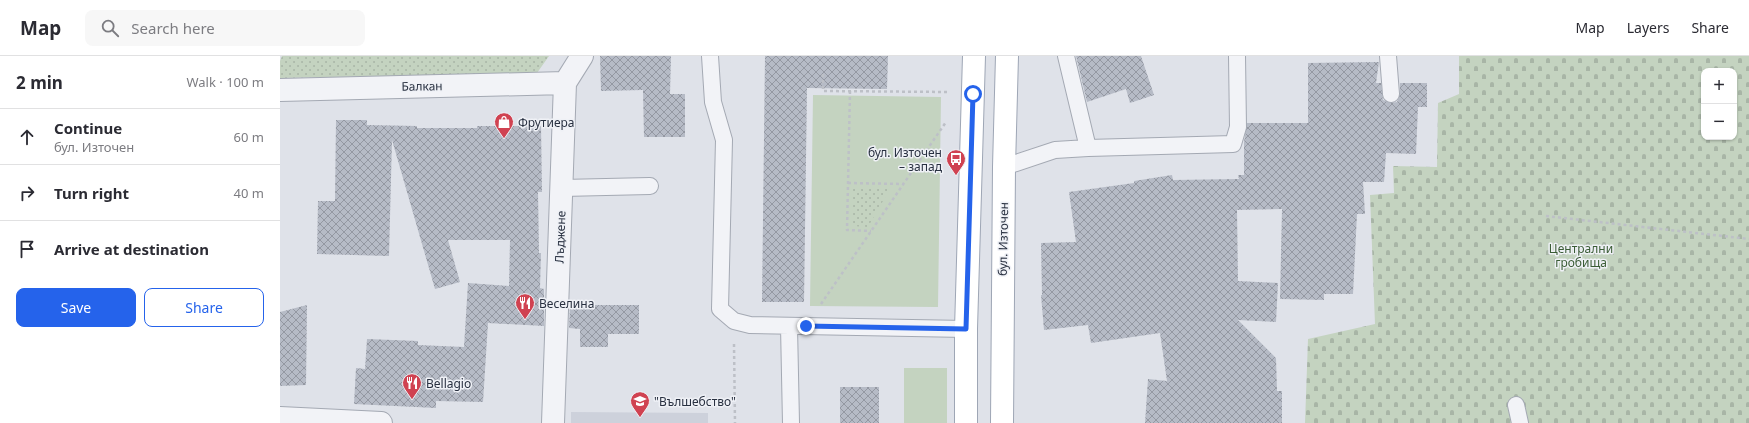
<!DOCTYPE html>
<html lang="en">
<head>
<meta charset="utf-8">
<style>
	body { margin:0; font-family:"Noto Sans",sans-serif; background:#f7f7f7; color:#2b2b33 }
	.controls { position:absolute; right:12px; top:12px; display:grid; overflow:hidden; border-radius:8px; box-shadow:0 1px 3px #0004 }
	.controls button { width:36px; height:36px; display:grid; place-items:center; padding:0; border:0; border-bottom:1px solid #e1e1e2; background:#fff; color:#2b2b33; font:20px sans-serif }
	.stop { position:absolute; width:12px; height:12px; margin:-9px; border:3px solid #2563eb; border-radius:50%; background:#fff }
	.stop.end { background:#2563eb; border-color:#fff; box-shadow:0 1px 4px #0008 }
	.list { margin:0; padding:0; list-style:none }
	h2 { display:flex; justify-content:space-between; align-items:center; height:52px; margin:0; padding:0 16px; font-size:17px }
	h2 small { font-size:13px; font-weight:400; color:#7c7c81 }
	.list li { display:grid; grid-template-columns:26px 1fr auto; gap:12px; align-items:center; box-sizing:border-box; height:56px; padding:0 16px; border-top:1px solid #e1e1e2 }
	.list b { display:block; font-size:15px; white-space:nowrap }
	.list p { margin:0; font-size:13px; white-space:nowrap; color:#7c7c81 }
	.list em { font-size:13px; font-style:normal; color:#7c7c81 }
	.actions { display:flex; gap:8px; padding:12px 16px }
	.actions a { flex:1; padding:9px 0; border:1px solid #2563eb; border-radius:8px; text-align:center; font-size:14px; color:#2563eb }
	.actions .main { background:#2563eb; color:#fff }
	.icon { flex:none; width:22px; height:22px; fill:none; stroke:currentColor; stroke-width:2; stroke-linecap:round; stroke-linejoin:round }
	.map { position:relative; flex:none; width:1469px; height:367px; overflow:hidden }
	header { display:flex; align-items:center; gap:24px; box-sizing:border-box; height:56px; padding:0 20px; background:#fff; border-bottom:1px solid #e1e1e2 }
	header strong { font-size:19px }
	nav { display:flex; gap:22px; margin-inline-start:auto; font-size:14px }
	.search { width:280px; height:36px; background:#f7f7f7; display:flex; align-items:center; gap:10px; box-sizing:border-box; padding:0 14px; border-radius:8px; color:#7c7c81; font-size:15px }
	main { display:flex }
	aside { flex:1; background:#fff }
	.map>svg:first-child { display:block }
	.built { fill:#cdd1db }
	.grass { fill:#c4d3c0 }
	.cemetery { fill:url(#cemetery-stones); fill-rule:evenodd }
	.park { fill:url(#park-dots) }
	.building { fill:url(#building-cross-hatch) }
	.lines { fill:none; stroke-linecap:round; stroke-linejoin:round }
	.lane-casing { stroke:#a4a9b3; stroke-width:18 }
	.street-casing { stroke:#a4a9b3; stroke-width:24 }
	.primary-casing { stroke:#9ea6b5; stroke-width:24 }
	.path { stroke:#bdc0c7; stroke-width:2.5; stroke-dasharray:3 3; stroke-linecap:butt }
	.lane { stroke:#f2f3f7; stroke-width:16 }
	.street { stroke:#f2f3f7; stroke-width:22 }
	.primary { stroke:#fff; stroke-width:22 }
	.route { stroke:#2563eb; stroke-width:5 }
	.labels { text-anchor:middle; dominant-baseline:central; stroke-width:3; stroke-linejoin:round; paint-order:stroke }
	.street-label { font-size:12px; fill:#283040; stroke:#eff1f6 }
	.poi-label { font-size:12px; fill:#283040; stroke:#eff1f6; text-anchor:start }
	.park-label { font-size:12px; fill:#3a5c35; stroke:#eff1f6 }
</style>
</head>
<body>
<header>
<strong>Map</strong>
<div class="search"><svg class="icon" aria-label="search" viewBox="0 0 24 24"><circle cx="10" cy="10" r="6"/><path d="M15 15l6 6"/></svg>Search here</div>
<nav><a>Map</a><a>Layers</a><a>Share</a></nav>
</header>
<main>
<aside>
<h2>2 min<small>Walk · 100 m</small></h2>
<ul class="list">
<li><svg class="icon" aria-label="ahead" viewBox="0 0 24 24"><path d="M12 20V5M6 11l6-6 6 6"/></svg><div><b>Continue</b><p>бул. Източен</p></div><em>60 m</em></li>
<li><svg class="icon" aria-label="right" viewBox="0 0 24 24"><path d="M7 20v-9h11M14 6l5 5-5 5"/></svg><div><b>Turn right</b></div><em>40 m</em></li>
<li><svg class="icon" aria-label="arrive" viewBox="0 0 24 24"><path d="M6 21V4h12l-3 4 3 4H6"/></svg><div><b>Arrive at destination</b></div></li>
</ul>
<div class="actions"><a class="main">Save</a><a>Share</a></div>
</aside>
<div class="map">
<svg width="1469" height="367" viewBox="0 0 1469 367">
	<defs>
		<pattern id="cemetery-stones" width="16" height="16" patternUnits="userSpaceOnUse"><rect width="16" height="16" fill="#c4d3c0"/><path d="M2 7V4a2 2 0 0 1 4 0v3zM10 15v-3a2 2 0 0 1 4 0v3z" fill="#a8b5a6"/></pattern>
		<pattern id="park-dots" width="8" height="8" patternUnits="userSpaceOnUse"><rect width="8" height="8" fill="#c4d3c0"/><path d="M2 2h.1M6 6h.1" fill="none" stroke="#a8b5a6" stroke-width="1.8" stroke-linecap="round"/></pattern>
		<pattern id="building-cross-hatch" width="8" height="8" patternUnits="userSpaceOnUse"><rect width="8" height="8" fill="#b6bbc6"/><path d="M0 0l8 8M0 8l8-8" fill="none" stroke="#9498a2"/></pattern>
	</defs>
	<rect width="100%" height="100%" fill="#dfe2e9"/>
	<!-- built -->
	<path class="built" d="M291,356L428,357V367H291Z"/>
	<!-- grass -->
	<path class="grass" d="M533,39L661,41L658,251L530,250Z
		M624,312H667V367H624Z"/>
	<!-- cemetery -->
	<path class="cemetery" d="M1179,0H1469V367H1025L1028,283L1095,268L1090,139L1114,137L1113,110L1157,111L1158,47L1179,38ZM1424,15H1454V81H1424Z"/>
	<!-- park -->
	<path class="park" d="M2,0H269L257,17L0,22V5Z
		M571,131H611L588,171L571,170Z"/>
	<!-- building -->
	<path class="building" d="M320,0H391L390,38H405V81H364L363,34L321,35Z
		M485,0H608L607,33L527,32L524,246H482Z
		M796,0H861L874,39L850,47L846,33L807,46Z
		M1099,6L1096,27H1101L1103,44L1111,47L1117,46L1120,38V27H1147V51H1138L1136,98L1106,97L1104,126H1083L1085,158H1077L1073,238H1044V244L1000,243L1002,153L957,154L958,225L998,227L996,266L958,264L996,302L997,335H1002V367H865L868,323L887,325L880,277L811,287L808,269L764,274L761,239H762L761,187L796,186L789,136L854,127V125L892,119L893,124L959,123L958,119H964V86L967,67H1028V7Z
		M56,64H87V69L137,70V72H197V70H261L262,136H258L259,197H261L260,232L264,233V270L208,267L203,346L156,345V352L74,348L76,312L85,313L87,283L138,285V289L184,291L188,227L229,230L230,184H168L180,226L155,233L112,84L109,200L37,198L38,145H55Z
		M27,249L26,329L0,330V256Z
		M290,249H359V278H328V291H300V273L289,272Z
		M560,331H599V367H560Z"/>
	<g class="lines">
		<defs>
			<path id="lane" d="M430,0L433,46L444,84L440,253L454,265L470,269L686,273
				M786,0L808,92
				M1108,0L1111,38
				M724,111L775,94L808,92L953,88L958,71L957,0
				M282,132L370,130
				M509,270L511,367
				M1236,349L1240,367"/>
			<path id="street" d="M0,34L285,27
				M0,362L101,367
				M273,367L285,27L302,0"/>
			<path id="primary" d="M686,367V273L694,0
				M722,367L724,111L727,0"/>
		</defs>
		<!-- lane casing -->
		<use href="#lane" class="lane-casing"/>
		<!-- street casing -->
		<use href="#street" class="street-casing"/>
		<!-- primary casing -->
		<use href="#primary" class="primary-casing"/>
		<!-- path -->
		<path class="path" d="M543,18V35L668,36
			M570,35L567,174L591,175
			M568,127L623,128
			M1266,160L1469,183
			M541,248L666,66
			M454,288L455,367"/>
		<!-- lane -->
		<use href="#lane" class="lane"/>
		<!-- street -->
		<use href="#street" class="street"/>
		<!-- primary -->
		<use href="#primary" class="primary"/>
	</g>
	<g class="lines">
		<!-- route -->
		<path class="route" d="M526,270L686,273L693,38"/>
	</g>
	<!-- icons -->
	<defs>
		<symbol id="shop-pin" viewBox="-11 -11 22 30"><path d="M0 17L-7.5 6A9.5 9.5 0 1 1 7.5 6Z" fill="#d04251" stroke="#eff1f6"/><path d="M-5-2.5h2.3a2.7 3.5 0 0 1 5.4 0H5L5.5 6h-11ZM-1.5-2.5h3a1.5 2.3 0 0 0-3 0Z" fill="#fff"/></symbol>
		<symbol id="bus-pin" viewBox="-11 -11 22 30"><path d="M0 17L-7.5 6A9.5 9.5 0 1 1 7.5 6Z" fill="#d04251" stroke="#eff1f6"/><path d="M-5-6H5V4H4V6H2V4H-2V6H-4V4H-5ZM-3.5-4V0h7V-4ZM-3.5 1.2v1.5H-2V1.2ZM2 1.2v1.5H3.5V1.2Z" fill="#fff"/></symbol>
		<symbol id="restaurant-pin" viewBox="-11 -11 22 30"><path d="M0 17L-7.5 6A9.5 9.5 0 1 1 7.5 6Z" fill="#d04251" stroke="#eff1f6"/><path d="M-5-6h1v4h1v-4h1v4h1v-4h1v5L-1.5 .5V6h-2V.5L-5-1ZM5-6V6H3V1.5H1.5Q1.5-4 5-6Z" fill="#fff"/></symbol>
		<symbol id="school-pin" viewBox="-11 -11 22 30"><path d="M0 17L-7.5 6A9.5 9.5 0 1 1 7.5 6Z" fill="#d04251" stroke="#eff1f6"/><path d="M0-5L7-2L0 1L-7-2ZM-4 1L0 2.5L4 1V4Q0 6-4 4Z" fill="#fff"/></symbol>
	</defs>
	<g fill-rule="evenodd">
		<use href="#shop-pin" x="213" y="55" width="22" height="30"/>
		<use href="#bus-pin" x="665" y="92" width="22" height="30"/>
		<use href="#restaurant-pin" x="234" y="236" width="22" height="30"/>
		<use href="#restaurant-pin" x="121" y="316" width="22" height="30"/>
		<use href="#school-pin" x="349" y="334" width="22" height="30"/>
	</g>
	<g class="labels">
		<!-- street labels -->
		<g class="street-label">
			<text transform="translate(142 30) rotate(-1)">Балкан</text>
			<text transform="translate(280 181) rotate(-88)">Лъджене</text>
			<text transform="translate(723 183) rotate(-89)">бул. Източен</text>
		</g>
		<!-- poi labels -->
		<g class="poi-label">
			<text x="238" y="66">Фрутиера</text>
			<text x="662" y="96" text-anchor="end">бул. Източен<tspan x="662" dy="14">– запад</tspan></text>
			<text x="259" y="247">Веселина</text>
			<text x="146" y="327">Bellagio</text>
			<text x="374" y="345">"Вълшебство"</text>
		</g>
		<!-- park labels -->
		<g class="park-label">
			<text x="1301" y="192">Централни<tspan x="1301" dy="14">гробища</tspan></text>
		</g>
	</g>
</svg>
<div class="controls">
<button>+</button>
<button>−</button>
</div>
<div class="stop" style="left:693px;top:38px"></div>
<div class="stop end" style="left:526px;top:270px"></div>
</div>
</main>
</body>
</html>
